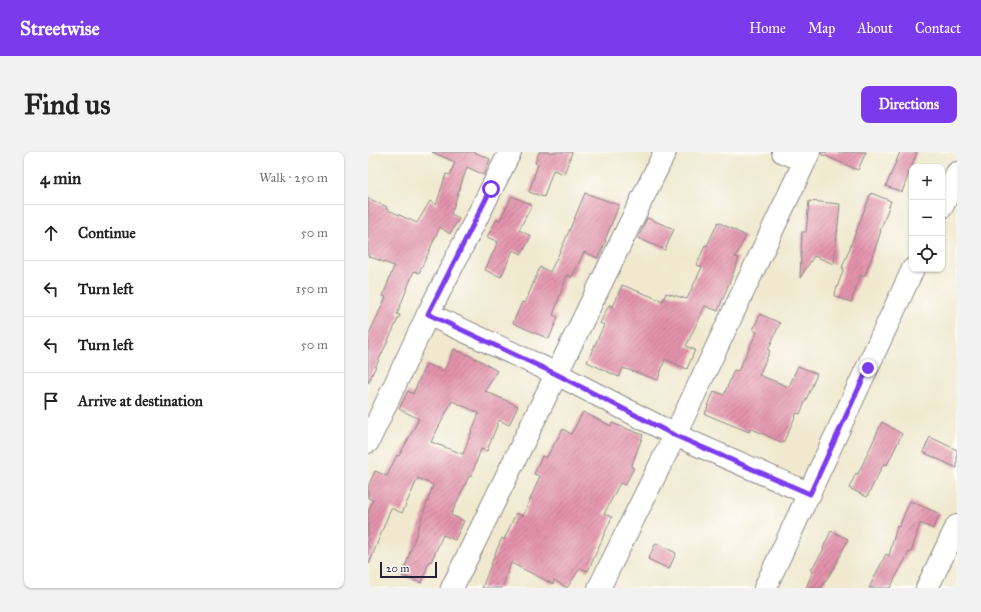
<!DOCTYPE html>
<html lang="en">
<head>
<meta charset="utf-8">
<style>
	body { margin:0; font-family:"IM FELL Great Primer",serif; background:#f2f2f2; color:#222 }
	.controls { position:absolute; right:12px; top:12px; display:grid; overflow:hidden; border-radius:8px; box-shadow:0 1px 3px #0004 }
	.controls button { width:36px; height:36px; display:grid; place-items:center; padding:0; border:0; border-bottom:1px solid #e0e0e0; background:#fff; color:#222; font:20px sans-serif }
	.scale { position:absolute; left:12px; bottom:10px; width:57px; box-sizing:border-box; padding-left:4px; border:2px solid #22223b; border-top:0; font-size:11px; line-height:14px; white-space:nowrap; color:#22223b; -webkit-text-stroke:3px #fdfcf7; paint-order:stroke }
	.stop { position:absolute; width:12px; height:12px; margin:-9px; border:3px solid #7c3aed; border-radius:50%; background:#fff }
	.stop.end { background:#7c3aed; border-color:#fff; box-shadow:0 1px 4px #0008 }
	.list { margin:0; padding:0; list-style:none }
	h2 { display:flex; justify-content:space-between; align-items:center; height:52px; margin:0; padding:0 16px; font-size:17px }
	h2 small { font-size:13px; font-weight:400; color:#767676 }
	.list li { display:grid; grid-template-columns:26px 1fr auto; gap:12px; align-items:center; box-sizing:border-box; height:56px; padding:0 16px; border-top:1px solid #e0e0e0 }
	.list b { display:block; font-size:15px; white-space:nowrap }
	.list em { font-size:13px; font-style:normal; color:#767676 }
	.icon { flex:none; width:22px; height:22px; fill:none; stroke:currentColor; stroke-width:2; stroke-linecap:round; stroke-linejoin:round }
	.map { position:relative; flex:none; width:589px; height:436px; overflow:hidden; border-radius:8px }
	header { display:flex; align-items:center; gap:24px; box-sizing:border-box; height:56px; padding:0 20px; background:#7c3aed; color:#fff }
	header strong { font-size:19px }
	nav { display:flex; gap:22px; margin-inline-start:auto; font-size:14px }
	.intro { display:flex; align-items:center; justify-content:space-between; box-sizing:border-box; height:96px; padding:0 24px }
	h1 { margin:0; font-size:28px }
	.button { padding:10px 18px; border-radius:8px; background:#7c3aed; color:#fff; font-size:14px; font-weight:700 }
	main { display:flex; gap:24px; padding:0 24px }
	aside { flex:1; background:#fff; border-radius:8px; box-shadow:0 1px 3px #0004 }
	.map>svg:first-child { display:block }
	.building { fill:url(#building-hatch); fill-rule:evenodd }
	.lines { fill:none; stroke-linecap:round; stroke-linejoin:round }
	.minor-casing { stroke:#898685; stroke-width:24 }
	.minor { stroke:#fff; stroke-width:22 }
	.route { stroke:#7c3aed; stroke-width:5 }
</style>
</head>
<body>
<header>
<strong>Streetwise</strong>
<nav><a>Home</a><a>Map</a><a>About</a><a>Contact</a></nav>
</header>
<div class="intro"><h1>Find us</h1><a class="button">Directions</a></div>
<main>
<aside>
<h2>4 min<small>Walk · 250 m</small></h2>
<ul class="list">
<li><svg class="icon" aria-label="ahead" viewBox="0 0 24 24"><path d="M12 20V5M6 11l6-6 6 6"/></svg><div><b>Continue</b></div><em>50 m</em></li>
<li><svg class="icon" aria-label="left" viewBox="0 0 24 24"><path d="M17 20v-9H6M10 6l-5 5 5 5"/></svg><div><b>Turn left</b></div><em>150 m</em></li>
<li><svg class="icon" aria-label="left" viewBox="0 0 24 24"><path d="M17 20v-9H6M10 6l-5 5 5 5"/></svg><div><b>Turn left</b></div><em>50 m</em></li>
<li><svg class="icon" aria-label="arrive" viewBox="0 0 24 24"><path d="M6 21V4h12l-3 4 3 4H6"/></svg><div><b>Arrive at destination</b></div></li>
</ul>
</aside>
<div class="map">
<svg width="589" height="436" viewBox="0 0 589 436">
	<defs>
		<pattern id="building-hatch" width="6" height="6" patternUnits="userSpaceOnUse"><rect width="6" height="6" fill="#e393ab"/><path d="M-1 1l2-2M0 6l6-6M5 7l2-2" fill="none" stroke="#b8788c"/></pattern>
	</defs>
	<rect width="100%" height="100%" fill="#fdfcf7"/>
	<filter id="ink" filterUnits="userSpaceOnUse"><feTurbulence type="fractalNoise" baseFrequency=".025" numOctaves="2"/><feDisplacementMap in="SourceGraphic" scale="8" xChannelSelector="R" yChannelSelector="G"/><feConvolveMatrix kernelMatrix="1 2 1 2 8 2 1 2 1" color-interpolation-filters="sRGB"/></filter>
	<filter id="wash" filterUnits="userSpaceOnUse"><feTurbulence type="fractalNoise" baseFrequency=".012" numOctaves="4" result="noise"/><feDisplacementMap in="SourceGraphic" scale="16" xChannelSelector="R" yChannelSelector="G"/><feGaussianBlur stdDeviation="0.9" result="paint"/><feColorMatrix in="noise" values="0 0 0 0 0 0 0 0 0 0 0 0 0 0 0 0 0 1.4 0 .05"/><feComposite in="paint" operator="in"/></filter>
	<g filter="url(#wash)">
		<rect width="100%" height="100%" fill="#f0e9cf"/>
		<g id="blocks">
			<!-- building -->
			<path class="building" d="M64,0H106L122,7L116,23L99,15L83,62L91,66L82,82L72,75L51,121L46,119L29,162L32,163L0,231V184L18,145L15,144L26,114L0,104V46L19,55L18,57L49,71L62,49L68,53L78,22L82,23L87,10Z
				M171,0H204L196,22L185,18L176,45L161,40L170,12L167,11Z
				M453,0H498L490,18L453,2Z
				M532,0H549L534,40L518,34Z
				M217,41L251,53L237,88L238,89L230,106L216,100L204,125L199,123L185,163L190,165L181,187L145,171L154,150L157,151L172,115L182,120L196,91Z
				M503,41L523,49L512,79H513L503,108L496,125L493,123L483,150L466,144L476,116H474Z
				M144,44L164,53L151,78L163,84L154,102L145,98L133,125L117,118L130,90L119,85L129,67L132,68Z
				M441,49L472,52L466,112L446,104L432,126L434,80H438Z
				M279,66L306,77L297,98L270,86Z
				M350,70L378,84L367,105L371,106L350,159L337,154L318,194L327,198L319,217L297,207L290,228L255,216L251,225L219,210L236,173L232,171L241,153L245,155L254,133L295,149L298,141L319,147L334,115L329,113L337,93L339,94Z
				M392,162L412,171L400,198L402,199L391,223L421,235L430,214L449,222L432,262L429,261L415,291L382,276L381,280L337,262L346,239L356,243L366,218L370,219L389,180L385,178Z
				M86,197L111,208L129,219L117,239L150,254L141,273L131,268L119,299L113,297L103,324H101L83,363L96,369L87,388L75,383L63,410L61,409L54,431L34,424L65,333L50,326L34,361L23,356L1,412H0V360L5,348L0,346V335L7,319L19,324L29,303L31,304L51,267L31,257L40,239L45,242L58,212L76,219ZM84,249L111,261L95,302L63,290Z
				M215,260L243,274L244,271L275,283L263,315L266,316L257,333L252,331L236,362L244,365L220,419L212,416L199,436L186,428L185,432L143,411L134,436H114L129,397L134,386L136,388L148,361L155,364L172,324L166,322L174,304L178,306L195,277L203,282Z
				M514,270L534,282L519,313L516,311L499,345L481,336L488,321L490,322Z
				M562,285L589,298V316L555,300Z
				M542,349L572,362L565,377L552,371L543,401L541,400L522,436H501L518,402L521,404L529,374L531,375Z
				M463,379L480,387L467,414L453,436H438L445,419L443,418L456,397L455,396Z
				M288,391L308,401L301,417L280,407Z"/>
		</g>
	</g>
	<g filter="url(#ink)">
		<use href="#blocks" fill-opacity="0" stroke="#898685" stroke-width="1"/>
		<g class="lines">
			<defs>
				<path id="minor" d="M415,0L437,9L441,0
					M574,55L589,21
					M60,162L189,222L307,283L442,342
					M0,290L60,162L142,0
					M84,436L297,0
					M231,436L307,283L437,9
					M397,436L545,117
					M559,436L589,374"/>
			</defs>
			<!-- minor casing -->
			<use href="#minor" class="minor-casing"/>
			<!-- minor -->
			<use href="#minor" class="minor"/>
		</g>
	</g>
	<g class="lines" filter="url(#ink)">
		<!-- route -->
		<path class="route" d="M123,37L60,162L188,222L306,283L442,342L500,216"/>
	</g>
</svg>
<div class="controls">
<button>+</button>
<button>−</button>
<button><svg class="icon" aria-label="locate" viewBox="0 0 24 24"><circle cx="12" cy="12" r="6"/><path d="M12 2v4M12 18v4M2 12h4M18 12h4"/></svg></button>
</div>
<div class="scale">20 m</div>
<div class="stop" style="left:123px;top:37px"></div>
<div class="stop end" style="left:500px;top:216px"></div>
</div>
</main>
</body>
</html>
